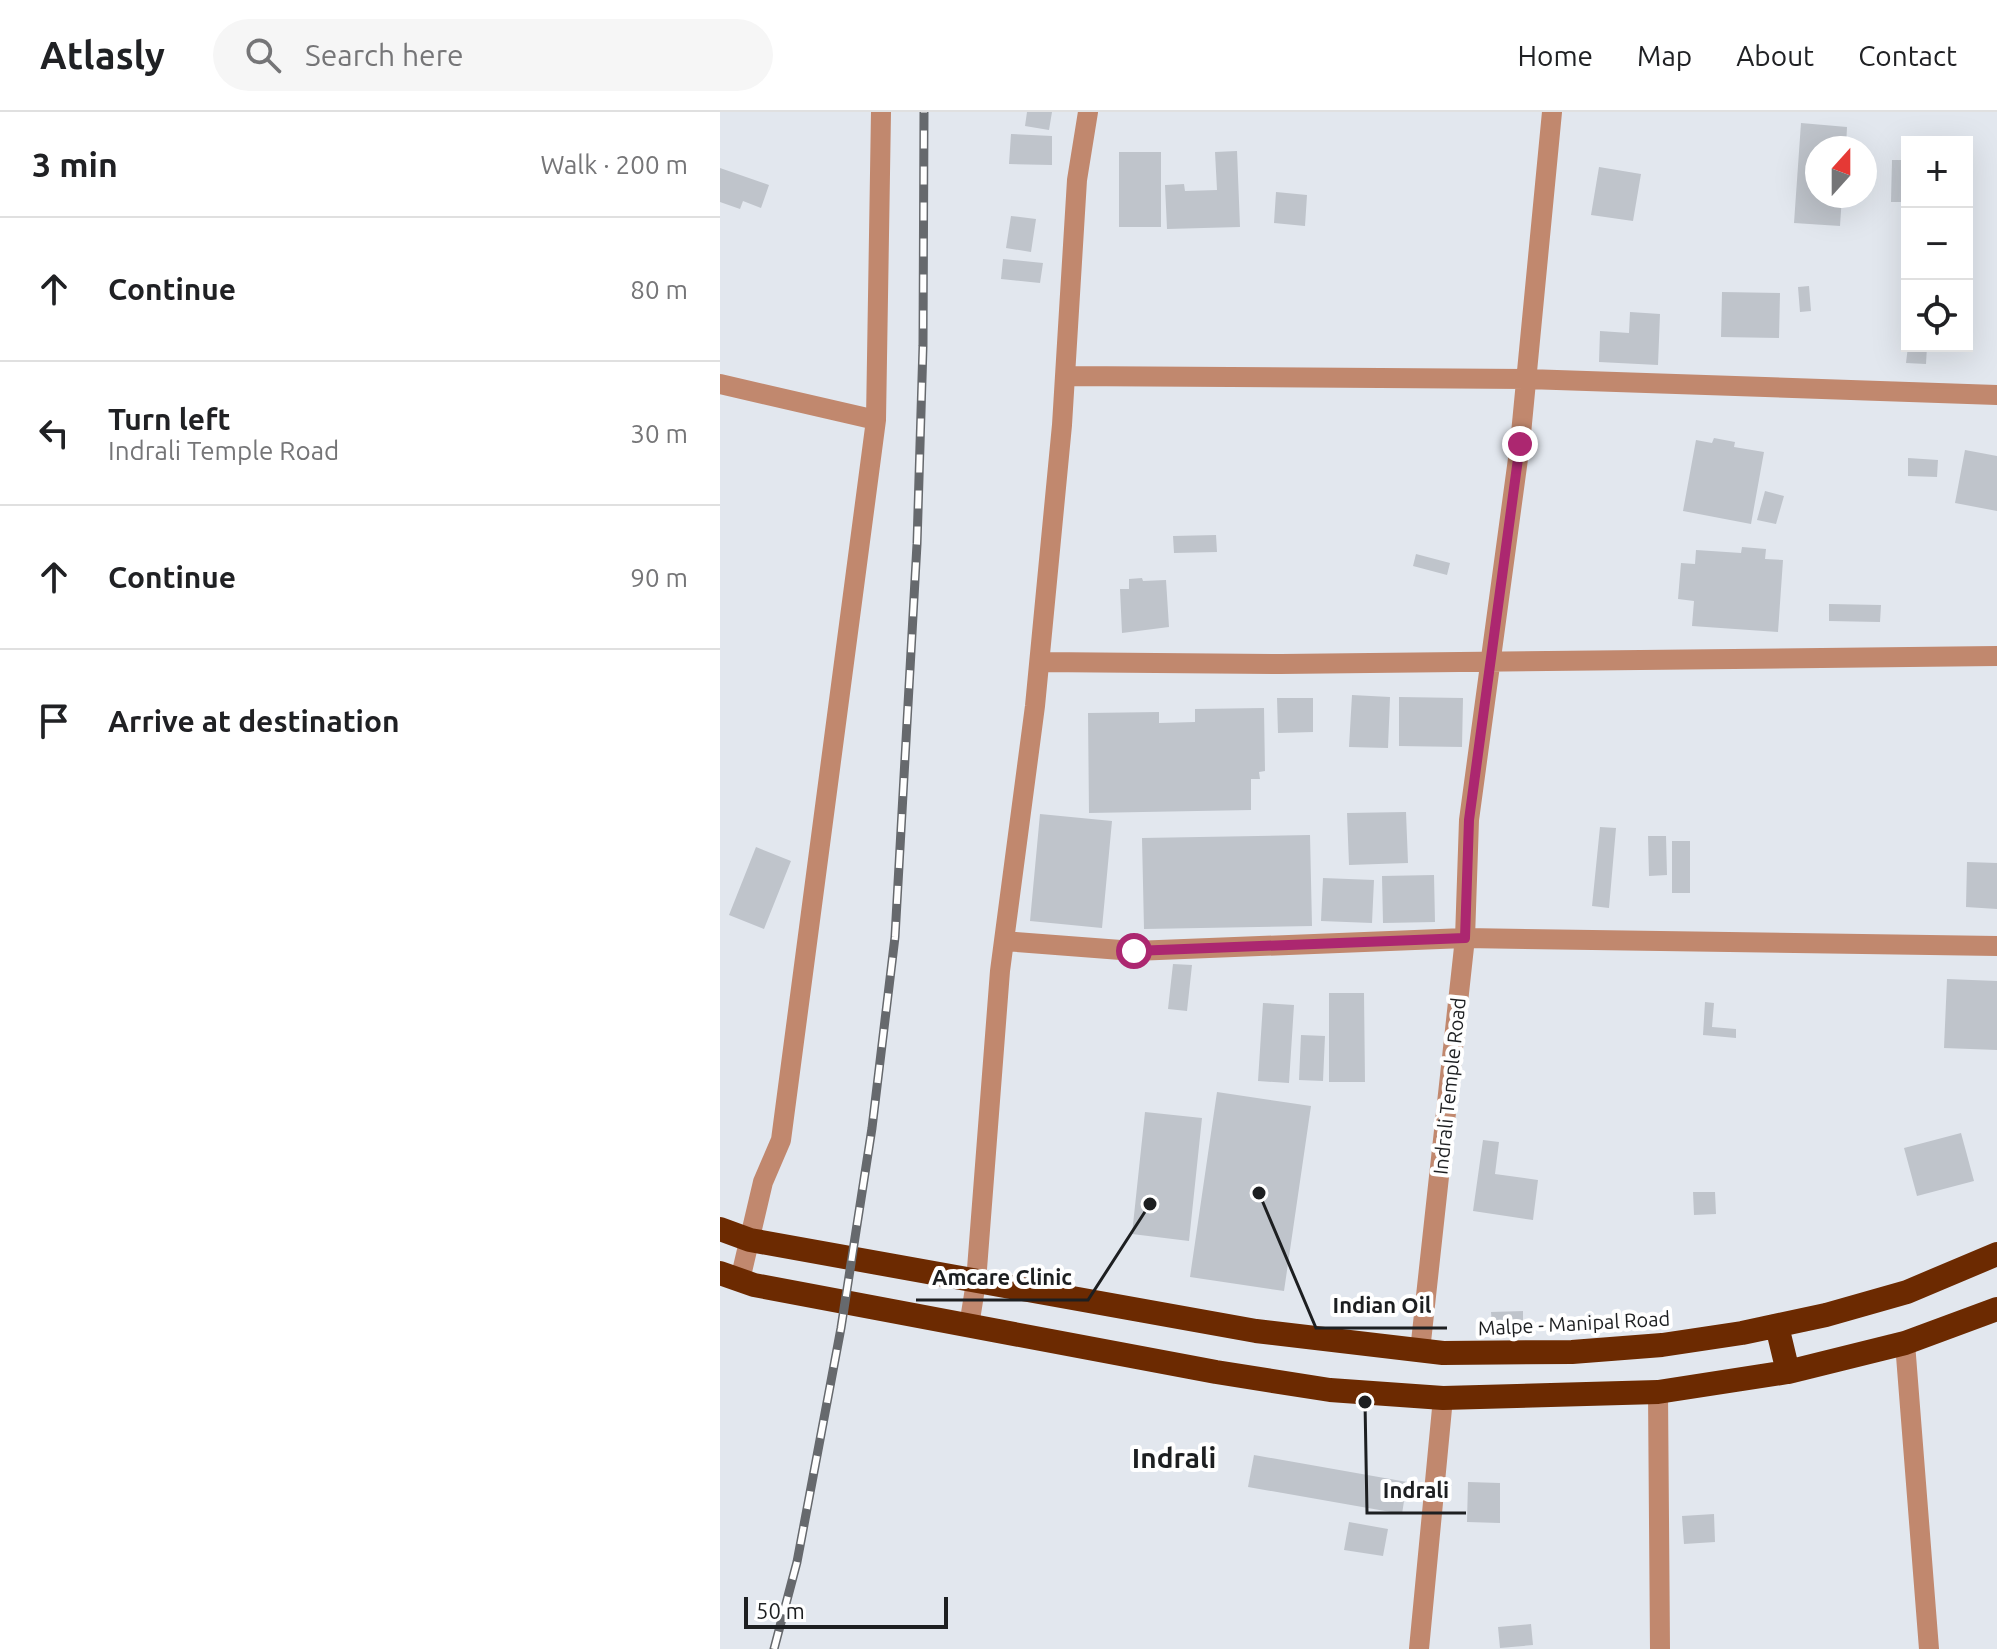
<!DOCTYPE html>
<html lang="en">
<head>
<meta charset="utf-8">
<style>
	body { margin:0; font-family:Ubuntu,sans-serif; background:#f6f6f6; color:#202124 }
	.controls { position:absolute; right:24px; top:24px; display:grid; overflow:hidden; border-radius:0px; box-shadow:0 8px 32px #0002 }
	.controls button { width:72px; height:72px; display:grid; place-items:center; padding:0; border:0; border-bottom:2px solid #e0e0e0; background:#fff; color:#202124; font:40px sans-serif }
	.compass { position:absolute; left:1085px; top:24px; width:72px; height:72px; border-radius:50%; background:#fff; box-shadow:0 8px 32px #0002; rotate:21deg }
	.scale { position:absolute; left:24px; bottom:20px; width:204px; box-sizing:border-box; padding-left:8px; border:4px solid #1d1f21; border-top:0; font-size:22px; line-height:28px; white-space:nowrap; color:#1d1f21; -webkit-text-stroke:6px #fff; paint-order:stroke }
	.stop { position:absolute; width:24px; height:24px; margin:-18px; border:6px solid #ac2770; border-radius:50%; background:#fff }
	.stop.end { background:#ac2770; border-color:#fff; box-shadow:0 2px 8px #0008 }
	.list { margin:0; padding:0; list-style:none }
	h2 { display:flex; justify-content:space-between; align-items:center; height:104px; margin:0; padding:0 32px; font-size:34px }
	h2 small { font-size:26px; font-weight:400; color:#757577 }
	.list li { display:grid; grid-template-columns:52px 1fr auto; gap:24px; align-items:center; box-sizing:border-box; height:144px; padding:0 32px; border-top:2px solid #e0e0e0 }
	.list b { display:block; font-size:30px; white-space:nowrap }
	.list p { margin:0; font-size:26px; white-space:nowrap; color:#757577 }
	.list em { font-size:26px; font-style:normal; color:#757577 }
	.icon { flex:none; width:44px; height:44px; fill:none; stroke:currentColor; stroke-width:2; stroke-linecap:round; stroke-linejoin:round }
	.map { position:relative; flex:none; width:1277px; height:1537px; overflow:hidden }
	header { display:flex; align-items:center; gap:48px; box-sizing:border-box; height:112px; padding:0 40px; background:#fff; border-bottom:2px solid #e0e0e0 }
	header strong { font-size:38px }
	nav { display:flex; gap:44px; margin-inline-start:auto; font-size:28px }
	.search { width:560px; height:72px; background:#f6f6f6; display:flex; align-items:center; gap:20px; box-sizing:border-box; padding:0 28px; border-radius:44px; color:#757577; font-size:30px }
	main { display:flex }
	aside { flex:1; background:#fff }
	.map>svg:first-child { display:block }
	.building { fill:#bfc4cb }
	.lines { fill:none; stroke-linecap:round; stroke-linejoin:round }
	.minor { stroke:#c1886e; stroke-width:20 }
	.highway { stroke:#6c2a01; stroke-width:24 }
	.rail-casing { stroke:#66696d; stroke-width:9 }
	.rail { stroke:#fff; stroke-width:6; stroke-dasharray:18; stroke-linecap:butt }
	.route { stroke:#ac2770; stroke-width:10 }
	.labels { text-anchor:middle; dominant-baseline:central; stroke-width:8; stroke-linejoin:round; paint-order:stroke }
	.street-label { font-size:20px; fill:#1d1f21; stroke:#fff }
	.district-label { font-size:28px; font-weight:bold; fill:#1d1f21; stroke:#fff }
	.leader { fill:none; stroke:#1d1f21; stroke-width:3 }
	.callout-dot { fill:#1d1f21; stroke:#fff; stroke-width:3 }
	.callout-label { font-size:22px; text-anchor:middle; font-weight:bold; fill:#1d1f21; stroke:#fff; stroke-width:8; stroke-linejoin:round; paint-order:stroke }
</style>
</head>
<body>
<header>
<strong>Atlasly</strong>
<div class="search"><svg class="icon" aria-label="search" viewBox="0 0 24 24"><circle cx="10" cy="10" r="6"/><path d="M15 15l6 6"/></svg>Search here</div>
<nav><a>Home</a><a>Map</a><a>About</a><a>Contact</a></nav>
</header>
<main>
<aside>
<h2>3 min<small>Walk · 200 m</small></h2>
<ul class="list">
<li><svg class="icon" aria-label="ahead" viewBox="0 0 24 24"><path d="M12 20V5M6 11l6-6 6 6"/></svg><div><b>Continue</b></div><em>80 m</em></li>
<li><svg class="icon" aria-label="left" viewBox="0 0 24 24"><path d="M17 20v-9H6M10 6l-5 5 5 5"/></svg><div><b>Turn left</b><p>Indrali Temple Road</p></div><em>30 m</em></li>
<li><svg class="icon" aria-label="ahead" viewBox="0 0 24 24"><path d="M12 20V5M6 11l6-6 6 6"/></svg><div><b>Continue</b></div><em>90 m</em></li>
<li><svg class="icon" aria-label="arrive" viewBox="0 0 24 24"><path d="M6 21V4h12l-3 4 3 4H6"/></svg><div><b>Arrive at destination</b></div></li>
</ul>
</aside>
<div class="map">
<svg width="1277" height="1537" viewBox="0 0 1277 1537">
	<rect width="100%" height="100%" fill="#e2e7ee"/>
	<!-- building -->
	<path class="building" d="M307,0H332L329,18L305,14Z
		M1081,11L1127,15L1126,36H1097V84H1122L1120,114L1074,111Z
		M291,22L332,24V53L289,52Z
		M517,39L520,115L447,117L445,73L464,72L465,79L497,78L495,40Z
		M399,40H441V115H399Z
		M1172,48H1187V90H1171Z
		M879,55L921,62L913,109L871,103Z
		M0,56L49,73L41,96L23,89L20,97L0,90Z
		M556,80L587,83L585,114L554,111Z
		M291,104L316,107L311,140L286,136Z
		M283,147L323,151L320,171L281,167Z
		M1089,174L1091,199L1080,200L1078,175Z
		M1002,180L1060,181L1059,226L1001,225Z
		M910,200L940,202L938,253L879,250L880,219L909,221Z
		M1188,234H1207L1206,252L1186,251Z
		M994,326L1015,330L1014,335L1044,340L1031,412L963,399L976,328L992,331Z
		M1245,338L1277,344V399L1235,391Z
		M1188,346L1218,348L1217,365L1188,364Z
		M1045,379L1064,384L1056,412L1037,408Z
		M496,423L497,440L454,441L453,424Z
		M1022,435L1046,437L1045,447L1063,448L1058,520L972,514L974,489L958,487L961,451L975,452L976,438L1021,441Z
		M696,442L730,451L727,463L693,454Z
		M422,466L423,469L446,468L449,515L402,521L400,477H409V467Z
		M1109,492L1161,493L1160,510L1109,509Z
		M632,583L670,585L668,636L629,635Z
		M679,585L743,586L742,635L679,634Z
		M557,586H593V620L558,621Z
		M544,596L545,659L539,660L540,667H531V698L369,701L368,601L439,600V611L475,610V597Z
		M686,700L688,751L629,753L627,701Z
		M320,702L392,709L382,816L310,809Z
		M880,715L896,716L889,796L872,794Z
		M590,723L592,814L424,817L422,726Z
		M928,724H946L947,763L929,764Z
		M952,729H970V781H952Z
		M36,735L71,749L44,817L9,803Z
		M1247,750L1277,751V797L1246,795Z
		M714,763L715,810L663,811L662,764Z
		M603,766L654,768L652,811L601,809Z
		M453,852L472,853L467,899L448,897Z
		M1227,867L1277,869V938L1224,936Z
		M609,881H644L645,970H609Z
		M985,890L994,891L992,915L1016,917V926L983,923Z
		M543,891L574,893L569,971L538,969Z
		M581,923L605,924L603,969L579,968Z
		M497,980L591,994L564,1179L470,1165Z
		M425,1000L482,1006L469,1129L412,1122Z
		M1241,1021L1254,1069L1197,1084L1184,1036Z
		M763,1028L779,1030L775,1062L818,1068L813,1108L753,1099Z
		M973,1080H995L996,1102L974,1103Z
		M803,1199V1210L772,1211L771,1200Z
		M534,1343L687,1370L682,1402L528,1375Z
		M748,1370L780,1371V1411L747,1410Z
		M994,1402L995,1430L964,1432L962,1404Z
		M629,1410L668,1417L663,1444L624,1438Z
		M811,1512L813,1533L780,1536L778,1515Z"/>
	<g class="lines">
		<!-- minor -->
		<path class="minor" d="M345,264L807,267L1277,283
			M0,272L156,308
			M320,550L561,552L1277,544
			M284,829L414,839L745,826L1277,834
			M20,1168L43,1070L61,1028L156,308L161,0
			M249,1214L256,1170L280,859L315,594L342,313L357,68L368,0
			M1185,1231L1209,1537
			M700,1239L745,826L749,708L800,332L832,0
			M938,1280L940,1537
			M699,1537L723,1286"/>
		<!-- highway -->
		<path class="highway" d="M0,1117L30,1128L536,1219L723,1241L852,1240L942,1233L1022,1221L1106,1203L1187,1180L1277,1142
			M0,1161L34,1173L496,1260L610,1278L723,1286L938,1280L1068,1260L1185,1231L1277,1197
			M1057,1214L1068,1260"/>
		<defs>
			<path id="rail" d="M54,1537L77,1450L121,1216L152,1016L175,825L197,432L203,234L204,0"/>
		</defs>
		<!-- rail casing -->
		<use href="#rail" class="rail-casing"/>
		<!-- rail -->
		<use href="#rail" class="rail"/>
	</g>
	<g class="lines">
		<!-- route -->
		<path class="route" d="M414,839L745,826L749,708L800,332"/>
	</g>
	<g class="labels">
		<!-- street labels -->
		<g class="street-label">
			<text transform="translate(729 974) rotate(-84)">Indrali Temple Road</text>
			<text transform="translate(854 1211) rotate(-3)">Malpe - Manipal Road</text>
		</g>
		<!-- district labels -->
		<g class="district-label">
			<text x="454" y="1345">Indrali</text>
		</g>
	</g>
	<!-- callouts -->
	<path class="leader" d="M430 1092L368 1188H196M539 1081L596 1216H727M645 1290L647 1401H746"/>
	<g class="callout-dot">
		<circle cx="430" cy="1092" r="8"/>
		<circle cx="539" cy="1081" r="8"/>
		<circle cx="645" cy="1290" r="8"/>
	</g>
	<g class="callout-label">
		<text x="282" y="1173">Amcare Clinic</text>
		<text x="662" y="1201">Indian Oil</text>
		<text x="696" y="1386">Indrali</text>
	</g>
</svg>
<div class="controls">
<button>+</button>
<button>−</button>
<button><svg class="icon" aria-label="locate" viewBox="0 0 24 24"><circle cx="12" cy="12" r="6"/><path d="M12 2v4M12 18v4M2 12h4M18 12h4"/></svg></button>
</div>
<svg class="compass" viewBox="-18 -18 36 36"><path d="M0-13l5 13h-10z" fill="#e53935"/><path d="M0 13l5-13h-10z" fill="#757577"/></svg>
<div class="scale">50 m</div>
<div class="stop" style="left:414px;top:839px"></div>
<div class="stop end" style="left:800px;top:332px"></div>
</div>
</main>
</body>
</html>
